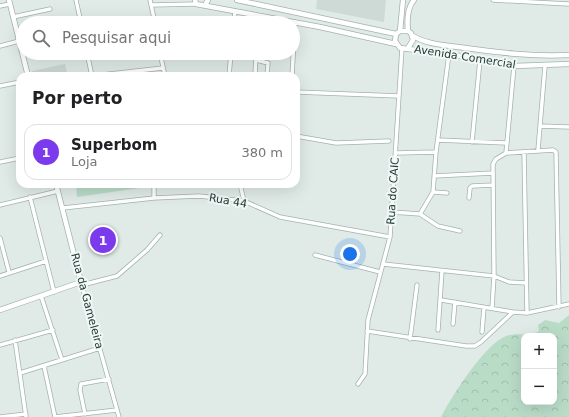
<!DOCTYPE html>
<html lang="pt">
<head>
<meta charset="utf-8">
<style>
	body { margin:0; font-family:"DejaVu Sans",sans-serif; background:#f2f2f2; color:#202124 }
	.controls { position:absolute; right:12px; bottom:12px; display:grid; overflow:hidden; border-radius:8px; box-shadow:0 4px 16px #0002 }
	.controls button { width:36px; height:36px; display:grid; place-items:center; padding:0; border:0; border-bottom:1px solid #e0e0e0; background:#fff; color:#202124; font:20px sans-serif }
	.you { position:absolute; left:350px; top:254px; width:14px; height:14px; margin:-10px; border:3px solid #fff; border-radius:50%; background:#1a73e8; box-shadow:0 0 0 6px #1a73e833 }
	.badge { display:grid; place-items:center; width:26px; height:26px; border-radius:50%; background:#7c3aed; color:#fff; font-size:13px; font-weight:700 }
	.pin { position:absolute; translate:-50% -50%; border:2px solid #fff; box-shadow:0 1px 4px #0006 }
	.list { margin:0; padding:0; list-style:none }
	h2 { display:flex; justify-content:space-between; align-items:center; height:52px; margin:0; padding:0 16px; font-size:17px }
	h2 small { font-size:13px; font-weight:400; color:#757577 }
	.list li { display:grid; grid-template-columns:26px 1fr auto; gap:12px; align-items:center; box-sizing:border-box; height:56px; margin:0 8px 8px; padding:0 8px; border:1px solid #e0e0e0; border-radius:12px }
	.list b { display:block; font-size:15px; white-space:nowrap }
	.list p { margin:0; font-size:13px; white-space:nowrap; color:#757577 }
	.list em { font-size:13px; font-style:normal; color:#757577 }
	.icon { flex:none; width:22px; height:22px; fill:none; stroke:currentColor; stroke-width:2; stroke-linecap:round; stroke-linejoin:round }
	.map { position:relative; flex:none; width:569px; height:417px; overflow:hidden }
	.search { position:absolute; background:#fff; box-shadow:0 4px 16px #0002; left:16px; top:16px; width:284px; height:44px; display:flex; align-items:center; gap:10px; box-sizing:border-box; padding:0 14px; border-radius:22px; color:#757577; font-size:15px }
	.panel { position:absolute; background:#fff; box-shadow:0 4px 16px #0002; left:16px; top:72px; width:284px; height:116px; border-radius:12px }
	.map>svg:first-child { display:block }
	.built { fill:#cedad6 }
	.forest { fill:url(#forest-crowns); fill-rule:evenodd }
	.park { fill:#b9dcc7 }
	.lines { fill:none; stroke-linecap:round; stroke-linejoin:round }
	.minor-casing { stroke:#a3b3af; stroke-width:5 }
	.tertiary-casing { stroke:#a3b3af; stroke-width:6 }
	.minor { stroke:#fff; stroke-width:3.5 }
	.tertiary { stroke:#fff; stroke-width:4.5 }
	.labels { text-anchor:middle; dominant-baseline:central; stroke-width:4; stroke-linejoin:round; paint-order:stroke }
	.street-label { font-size:11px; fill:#213b37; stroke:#f0f7f5 }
</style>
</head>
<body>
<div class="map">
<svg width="569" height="417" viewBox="0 0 569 417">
	<defs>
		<pattern id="forest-crowns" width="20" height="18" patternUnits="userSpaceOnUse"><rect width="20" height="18" fill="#b9dcc7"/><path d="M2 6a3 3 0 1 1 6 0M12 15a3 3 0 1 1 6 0" fill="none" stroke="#9fbeac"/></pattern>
	</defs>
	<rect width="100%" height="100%" fill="#e0ebe7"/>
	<!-- built -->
	<path class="built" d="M317,0H386L384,22L316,9Z
		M65,64L68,76H33L32,71Z"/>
	<!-- forest -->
	<path class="forest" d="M569,315V417H441C452,396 484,345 506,336C517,332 529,337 539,331L538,325L545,320L559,323ZM524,336H554V402H524Z"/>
	<!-- park -->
	<path class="park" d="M76,184H140V188L77,197Z"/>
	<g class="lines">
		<defs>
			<path id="minor" d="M76,0L81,23
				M150,0L155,23
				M493,0L569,4
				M151,5L196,4
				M0,6L10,4
				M13,17L50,9
				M102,23L154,19
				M234,23L235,11
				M259,23V16
				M0,46L19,41
				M87,53L92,76
				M160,53L165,76
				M88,57L139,53
				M256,60L268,63L267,76
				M92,76L163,68
				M229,76L231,53
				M255,76L256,53
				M292,76L295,22
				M0,86L20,82
				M296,92L399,96
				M540,126L569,127
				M296,136L336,143L389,141
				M438,140L506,143
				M472,142L480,60
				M538,150L545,66
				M396,153L436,152
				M506,153L553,150L556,152L559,307
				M524,153L527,313
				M0,162L20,158
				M434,176L493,173
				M154,184V198
				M240,184L244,201
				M433,192L447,193
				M30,197L54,292
				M469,198L470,188L472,186L493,185
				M0,205L58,191
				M63,208L154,198L199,196L244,201L280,217L390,237
				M392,212L420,214L438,226L460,231
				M420,214L433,192L436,152L449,54
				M0,238L9,272
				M315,255L380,272
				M383,264L494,276L509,282L526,283
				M0,276L46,261
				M81,282L119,417
				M82,285L117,276L147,250L160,235
				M41,296L62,360
				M441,300L513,312
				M492,308L494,276L493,164L496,159L506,153L514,66
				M453,324L455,302
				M438,330L442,271
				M367,331L466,346H475L481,342L513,312L527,313L569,304
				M482,332L484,307
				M410,339L417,285
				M15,340L26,417
				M0,345L53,330
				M44,366L55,417
				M20,373L100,348
				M358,384L365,374L368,320L390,237L402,48
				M85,414L80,390L81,384L109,379
				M0,417L26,414
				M55,417L117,410"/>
			<path id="tertiary" d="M9,0L28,76
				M195,0L196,4L320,27L396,44
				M237,0L396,34
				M205,5L208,0
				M400,31L403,0
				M408,31H400L396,34L395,41L400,48L449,54L514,66L569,64
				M413,36C427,44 443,45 458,47C495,52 531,57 569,55
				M408,48L413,40L411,33L408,31C407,21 407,8 414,0
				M0,310L81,282L56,184"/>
		</defs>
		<!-- minor casing -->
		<use href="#minor" class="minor-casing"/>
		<!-- tertiary casing -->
		<use href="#tertiary" class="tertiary-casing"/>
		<!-- minor -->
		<use href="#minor" class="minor"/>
		<!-- tertiary -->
		<use href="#tertiary" class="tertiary"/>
	</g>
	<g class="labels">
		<!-- street labels -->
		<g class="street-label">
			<text transform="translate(465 57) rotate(9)">Avenida Comercial</text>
			<text transform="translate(393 191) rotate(-86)">Rua do CAIC</text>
			<text transform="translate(228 201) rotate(10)">Rua 44</text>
			<text transform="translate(87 301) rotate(75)">Rua da Gameleira</text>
		</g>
	</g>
</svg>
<div class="controls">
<button>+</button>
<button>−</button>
</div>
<div class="you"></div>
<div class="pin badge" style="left:103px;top:240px">1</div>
<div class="search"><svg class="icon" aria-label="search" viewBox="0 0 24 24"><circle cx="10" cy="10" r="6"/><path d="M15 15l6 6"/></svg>Pesquisar aqui</div>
<section class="panel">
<h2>Por perto<small></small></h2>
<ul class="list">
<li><span class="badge">1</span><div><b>Superbom</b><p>Loja</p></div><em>380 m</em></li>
</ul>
</section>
</div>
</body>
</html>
